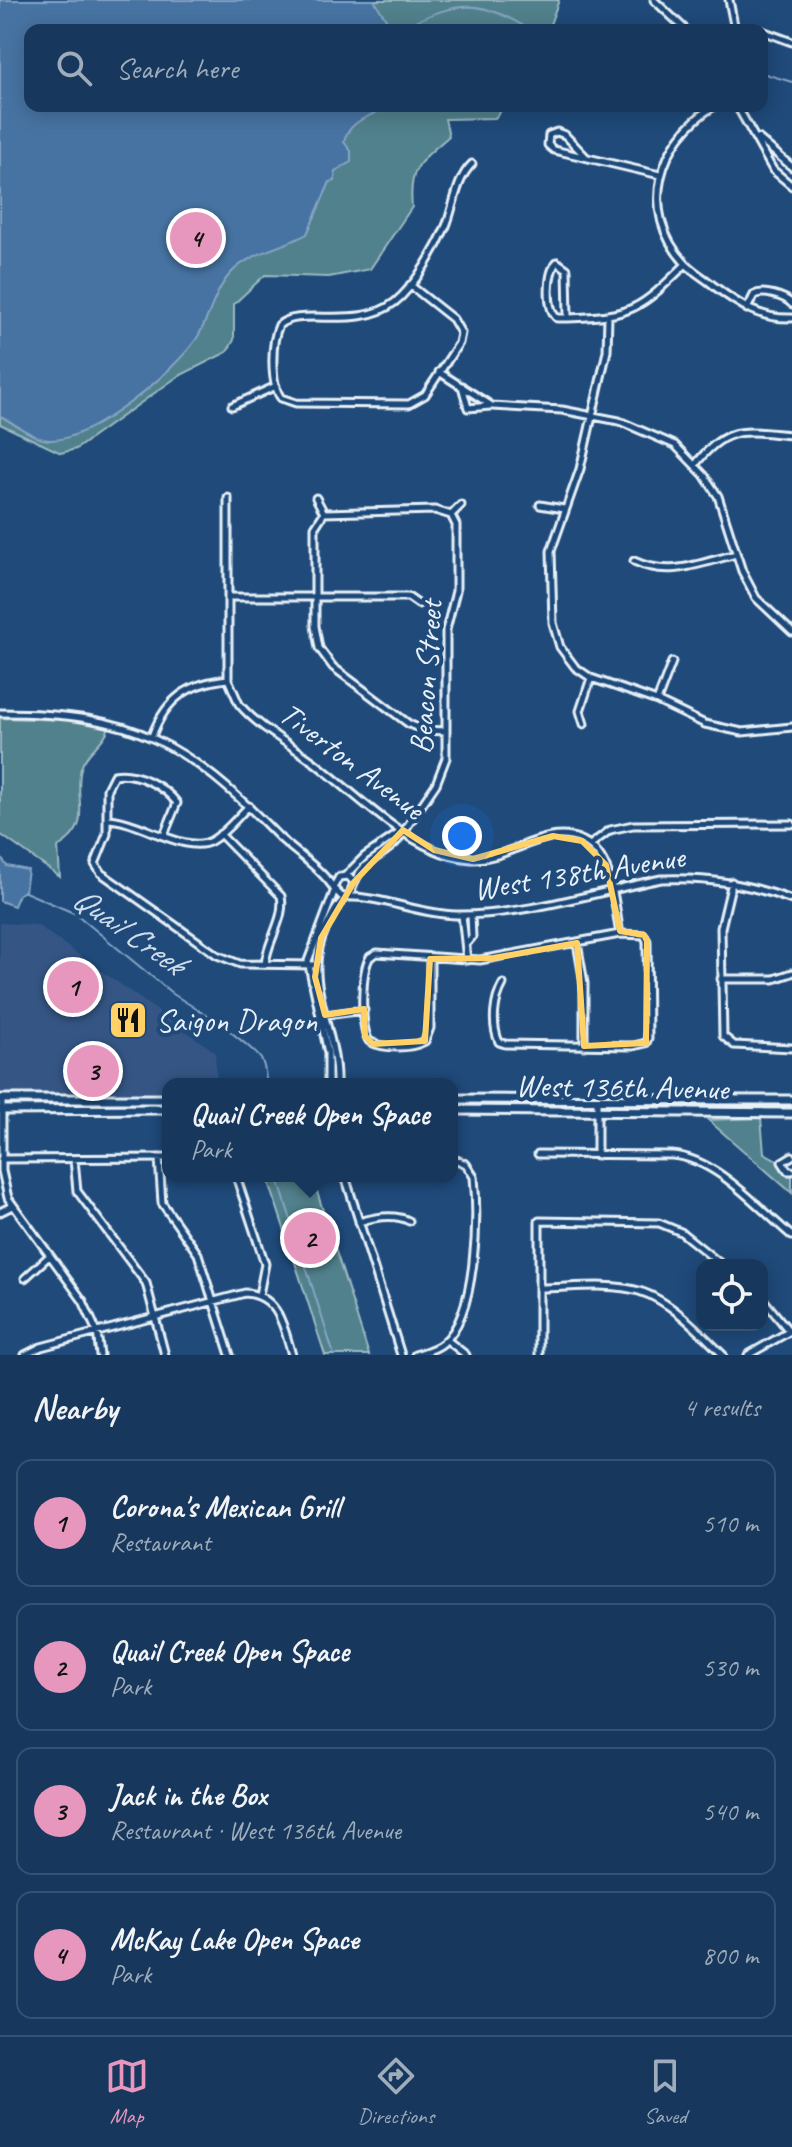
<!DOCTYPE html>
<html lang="en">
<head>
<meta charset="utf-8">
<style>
	body { margin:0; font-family:Caveat,sans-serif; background:#244365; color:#f1f3f6 }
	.controls { position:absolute; right:24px; bottom:24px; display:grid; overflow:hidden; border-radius:16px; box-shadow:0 4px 20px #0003 }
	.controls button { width:72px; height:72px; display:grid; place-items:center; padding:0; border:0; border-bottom:2px solid #365272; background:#17385c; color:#f1f3f6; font:40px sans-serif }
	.you { position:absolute; left:462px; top:836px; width:28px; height:28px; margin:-20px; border:6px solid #fff; border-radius:50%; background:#1a73e8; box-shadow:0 0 0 12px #1a73e833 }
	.badge { display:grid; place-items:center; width:52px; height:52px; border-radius:50%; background:#e797bd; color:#111; font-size:26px; font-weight:700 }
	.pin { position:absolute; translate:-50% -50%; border:4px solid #fff; box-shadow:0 2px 8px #0006 }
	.popup { position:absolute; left:162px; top:1078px; width:296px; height:104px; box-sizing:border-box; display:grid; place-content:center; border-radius:16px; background:#17385c; filter:drop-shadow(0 2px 6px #0005); font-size:26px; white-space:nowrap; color:#9eacbb }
	.popup b { font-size:30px; color:#f1f3f6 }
	.popup::after { content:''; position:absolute; left:50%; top:100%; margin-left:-16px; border:16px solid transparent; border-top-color:#17385c }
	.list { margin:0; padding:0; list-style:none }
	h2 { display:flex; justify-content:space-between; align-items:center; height:104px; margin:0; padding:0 32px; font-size:34px }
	h2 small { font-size:26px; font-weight:400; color:#9eacbb }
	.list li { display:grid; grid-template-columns:52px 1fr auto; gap:24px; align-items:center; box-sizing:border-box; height:128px; margin:0 16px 16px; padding:0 16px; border:2px solid #365272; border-radius:16px }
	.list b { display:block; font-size:30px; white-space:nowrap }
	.list p { margin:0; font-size:26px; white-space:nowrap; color:#9eacbb }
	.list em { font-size:26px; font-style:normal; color:#9eacbb }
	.icon { flex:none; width:44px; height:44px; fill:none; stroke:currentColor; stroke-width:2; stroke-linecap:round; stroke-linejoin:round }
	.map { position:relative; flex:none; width:792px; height:1355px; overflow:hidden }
	.search { position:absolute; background:#17385c; box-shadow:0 4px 20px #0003; left:24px; right:24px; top:24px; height:88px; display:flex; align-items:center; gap:20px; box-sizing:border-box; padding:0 28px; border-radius:16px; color:#9eacbb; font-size:30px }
	.sheet { height:680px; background:#17385c }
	nav { display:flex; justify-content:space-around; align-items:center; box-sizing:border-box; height:112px; border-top:2px solid #365272; background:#17385c; font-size:22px; color:#9eacbb }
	nav a { display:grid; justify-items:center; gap:4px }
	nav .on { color:#e797bd }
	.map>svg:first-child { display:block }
	.built { fill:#365785 }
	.green { fill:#51818c; stroke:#9cb9c2; stroke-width:2 }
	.water { fill:#4773a2; stroke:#87a5c4; stroke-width:2 }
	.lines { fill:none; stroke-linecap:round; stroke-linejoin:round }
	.stream { stroke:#87a5c4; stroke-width:2 }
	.minor-casing { stroke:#e8f1f8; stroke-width:11 }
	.secondary-casing { stroke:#e8f1f8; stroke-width:13 }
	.minor { stroke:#1f4a7a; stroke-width:5 }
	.secondary { stroke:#1f4a7a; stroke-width:7 }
	.marked { fill:none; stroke:#ffd166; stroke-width:6; stroke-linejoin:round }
	.labels { text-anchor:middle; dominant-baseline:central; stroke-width:8; stroke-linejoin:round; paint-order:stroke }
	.street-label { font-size:32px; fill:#e8f1f8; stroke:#1f4a7a }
	.poi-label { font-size:32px; fill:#e8f1f8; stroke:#1f4a7a; text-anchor:start }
	.water-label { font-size:34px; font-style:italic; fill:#d0deeb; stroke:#1f4a7a }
</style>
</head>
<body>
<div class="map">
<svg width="792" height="1355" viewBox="0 0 792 1355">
	<rect width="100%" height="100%" fill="#1f4a7a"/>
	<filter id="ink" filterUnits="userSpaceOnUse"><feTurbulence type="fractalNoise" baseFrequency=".0125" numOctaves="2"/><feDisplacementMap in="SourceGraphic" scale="16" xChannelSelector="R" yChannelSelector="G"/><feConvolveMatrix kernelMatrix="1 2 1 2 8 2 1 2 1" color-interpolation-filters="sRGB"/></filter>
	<g filter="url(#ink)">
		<!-- built -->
		<path class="built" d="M0,923L37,925L215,1052L217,1084H168V1092L0,1093Z"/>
		<!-- green -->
		<path class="green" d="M0,0H559L548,30H30V106H505L495,118L445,119L449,136C421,161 408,167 412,207L370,269L329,277L265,275L234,304V340L227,352L177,377L76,449L61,453L0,424Z
			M0,718L71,720L109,727C104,744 86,751 81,768C73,802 95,825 58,847L60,877L0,834Z
			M761,1118L764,1153L777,1160L783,1173L792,1176V1193L708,1120Z
			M267,1176H312L369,1355H325Z"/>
		<!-- water -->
		<path class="water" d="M0,0H374L393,30H30V106H389C373,116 349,119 344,142L351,151V162L335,171V181L330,182L307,234C282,248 250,252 231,273C214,291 210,317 197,338C175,371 90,443 49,440C34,439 14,423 0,416Z
			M0,856L7,866L28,870L25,891L19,894L14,906L0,901Z"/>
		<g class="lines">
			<!-- stream -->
			<path class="stream" d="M410,24C460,0 482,0 530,30
				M762,73L792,82
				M652,106H672
				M25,892L76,914L173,994L203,1013
				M206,1014C216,1020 255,1050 261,1059C266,1067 265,1076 267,1084
				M277,1176L334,1355"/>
			<defs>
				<path id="minor" d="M654,0L686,30
					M729,0L735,30
					M762,31L792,42
					M714,106C659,140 637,211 685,263C693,272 705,278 714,286C739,305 760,319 792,318
					M737,106L773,170L792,186
					M758,138L792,167
					M586,157L565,135L557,132L549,135L548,145L554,150L660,175
					M557,262L567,269L568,318H557C546,309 547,272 557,262Z
					M410,285L453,319L461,333L459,343L425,395L409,404L296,403L281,398C270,383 271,342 279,325C300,306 358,331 395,302C415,286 436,249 446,226C454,207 456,179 472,164
					M747,309L754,295C763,290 785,296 792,304
					M608,317L607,351L580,469L551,551L553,623L560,647L575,667L591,678L657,701L705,724L742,732L792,727
					M568,318C633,316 640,309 686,264
					M439,372L492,406L562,410L619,421L675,445L704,475L718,496L742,571L756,598L792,632
					M462,386L468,408L490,406
					M232,406L276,386
					M695,465C727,423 746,432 792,435
					M228,498V679L239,704C257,726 288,743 311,760C350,789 390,831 435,850C446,855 459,858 471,859C510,860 546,823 583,841C614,856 614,904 620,934L644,935L647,941L648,1038L646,1043L633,1046L505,1044L499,1042C491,1024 494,1000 503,984
					M316,498L324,513
					M540,505L564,509
					M324,513L315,527V626L319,648L333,667L409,724L423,730L446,731
					M324,513L435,510L451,515
					M451,515L461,505
					M634,561C669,578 700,563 736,554
					M228,597H408L418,604
					M657,701L672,662
					M0,713C135,713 186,742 279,837C297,854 319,867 333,887
					M584,724L580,711L591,678
					M152,736C166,698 189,683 228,679
					M107,819C137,819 186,855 211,841C226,833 237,817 249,806
					M220,834L281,896C286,918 267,941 265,964
					M164,835L177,803C163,785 135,771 114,775L107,789V834L95,864L101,873L217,955L240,964L315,965
					M590,845L610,830L633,825L792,824
					M345,876L365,856L399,833
					M355,881C363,860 385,856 398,840L436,784L446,758V630L456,591V525L451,515
					M732,882L721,928L723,1036L734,1045L792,1048
					M350,896L354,882L348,876L339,877L333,888L342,897C380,895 417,914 456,915C521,916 597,892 661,879C708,877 748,884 792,900
					M462,915L467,960
					M467,943L472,937L471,915
					M577,943L584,983V1046
					M430,959V1028L425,1041C411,1049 383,1049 369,1041C360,1026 361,971 370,957L377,953L480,960L620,934
					M721,979H774L792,973
					M325,1015L364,1010
					M328,1084V1053L308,961L334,892
					M336,1084C338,1030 301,982 325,930C331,918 336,906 345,898
					M2,1099V1171L8,1198L83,1301L97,1332L100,1355
					M597,1100V1155
					M538,1154L672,1155C718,1159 758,1208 792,1236
					M792,1156L782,1162L788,1171H792
					M159,1158L162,1203L198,1254L230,1355
					M1,1159L168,1158
					M74,1159L77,1191L146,1283L165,1355
					M236,1176L265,1264L259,1295
					M345,1176L401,1355
					M0,1212L12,1206
					M359,1222C375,1217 394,1213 409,1221
					M25,1278L49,1256
					M539,1288C570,1288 609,1282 639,1291C670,1300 701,1333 723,1355
					M762,1298L789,1331
					M447,1340L466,1355
					M25,1355L41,1347L245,1293C279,1295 284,1328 292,1355
					M415,1355C424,1352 435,1350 443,1343C477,1315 478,1217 474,1177L466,1164L452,1158
					M539,1355V1221L659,1223L681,1232L722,1265
					M748,1355L792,1330"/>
				<path id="secondary" d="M0,1099H168
					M452,1099L792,1100
					M0,1110L168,1109
					M452,1110L792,1113"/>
			</defs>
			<!-- minor casing -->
			<use href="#minor" class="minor-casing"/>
			<!-- secondary casing -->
			<use href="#secondary" class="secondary-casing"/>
			<!-- minor -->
			<use href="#minor" class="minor"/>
			<!-- secondary -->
			<use href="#secondary" class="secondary"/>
		</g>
	</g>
	<!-- marked area -->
	<path class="marked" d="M403,830L434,850L473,859L553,836L582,841L606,865L620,931L644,935L647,941L646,1043L584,1046L577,943L494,958L430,959L425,1041L373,1044L365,1036L364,1009L325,1015L315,977L321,938L354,882Z"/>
	<!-- icons -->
	<defs>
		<symbol id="restaurant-square" viewBox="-11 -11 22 22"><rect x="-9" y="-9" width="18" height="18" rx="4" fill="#ffd166" stroke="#1f4a7a"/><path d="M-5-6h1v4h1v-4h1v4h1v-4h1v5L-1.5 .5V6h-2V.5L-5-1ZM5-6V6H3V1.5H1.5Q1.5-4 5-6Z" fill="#111"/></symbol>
	</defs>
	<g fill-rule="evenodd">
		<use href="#restaurant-square" x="106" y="998" width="44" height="44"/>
	</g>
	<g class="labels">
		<!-- street labels -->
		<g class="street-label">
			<text transform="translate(426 677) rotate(-86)">Beacon Street</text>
			<text transform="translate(352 761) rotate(37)">Tiverton Avenue</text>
			<text transform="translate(579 873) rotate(-9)">West 138th Avenue</text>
			<text transform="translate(622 1087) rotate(1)">West 136th Avenue</text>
		</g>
		<!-- poi labels -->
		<g class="poi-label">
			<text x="156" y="1020">Saigon Dragon</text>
		</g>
		<!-- water labels -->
		<g class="water-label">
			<text transform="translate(129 930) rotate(35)">Quail Creek</text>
		</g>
	</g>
</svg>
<div class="controls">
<button><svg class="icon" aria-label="locate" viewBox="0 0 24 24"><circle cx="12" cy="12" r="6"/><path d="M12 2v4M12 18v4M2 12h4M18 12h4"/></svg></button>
</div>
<div class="you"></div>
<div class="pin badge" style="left:73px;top:987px">1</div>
<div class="pin badge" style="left:310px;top:1238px">2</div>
<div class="popup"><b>Quail Creek Open Space</b>Park</div>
<div class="pin badge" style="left:93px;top:1071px">3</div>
<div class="pin badge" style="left:196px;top:238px">4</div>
<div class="search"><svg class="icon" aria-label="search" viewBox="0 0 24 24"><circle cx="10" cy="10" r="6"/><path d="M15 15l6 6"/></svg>Search here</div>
</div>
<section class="sheet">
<h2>Nearby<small>4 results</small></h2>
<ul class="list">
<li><span class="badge">1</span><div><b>Corona's Mexican Grill</b><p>Restaurant</p></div><em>510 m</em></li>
<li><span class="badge">2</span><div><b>Quail Creek Open Space</b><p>Park</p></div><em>530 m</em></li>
<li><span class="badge">3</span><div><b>Jack in the Box</b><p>Restaurant · West 136th Avenue</p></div><em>540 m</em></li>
<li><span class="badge">4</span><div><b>McKay Lake Open Space</b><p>Park</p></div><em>800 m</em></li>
</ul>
</section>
<nav>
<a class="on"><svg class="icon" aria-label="map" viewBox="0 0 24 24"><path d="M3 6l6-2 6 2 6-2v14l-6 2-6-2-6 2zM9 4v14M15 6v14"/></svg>Map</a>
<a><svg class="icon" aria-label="directions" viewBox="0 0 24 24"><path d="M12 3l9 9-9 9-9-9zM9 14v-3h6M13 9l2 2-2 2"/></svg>Directions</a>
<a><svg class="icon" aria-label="saved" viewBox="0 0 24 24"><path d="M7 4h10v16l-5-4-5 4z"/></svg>Saved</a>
</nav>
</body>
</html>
